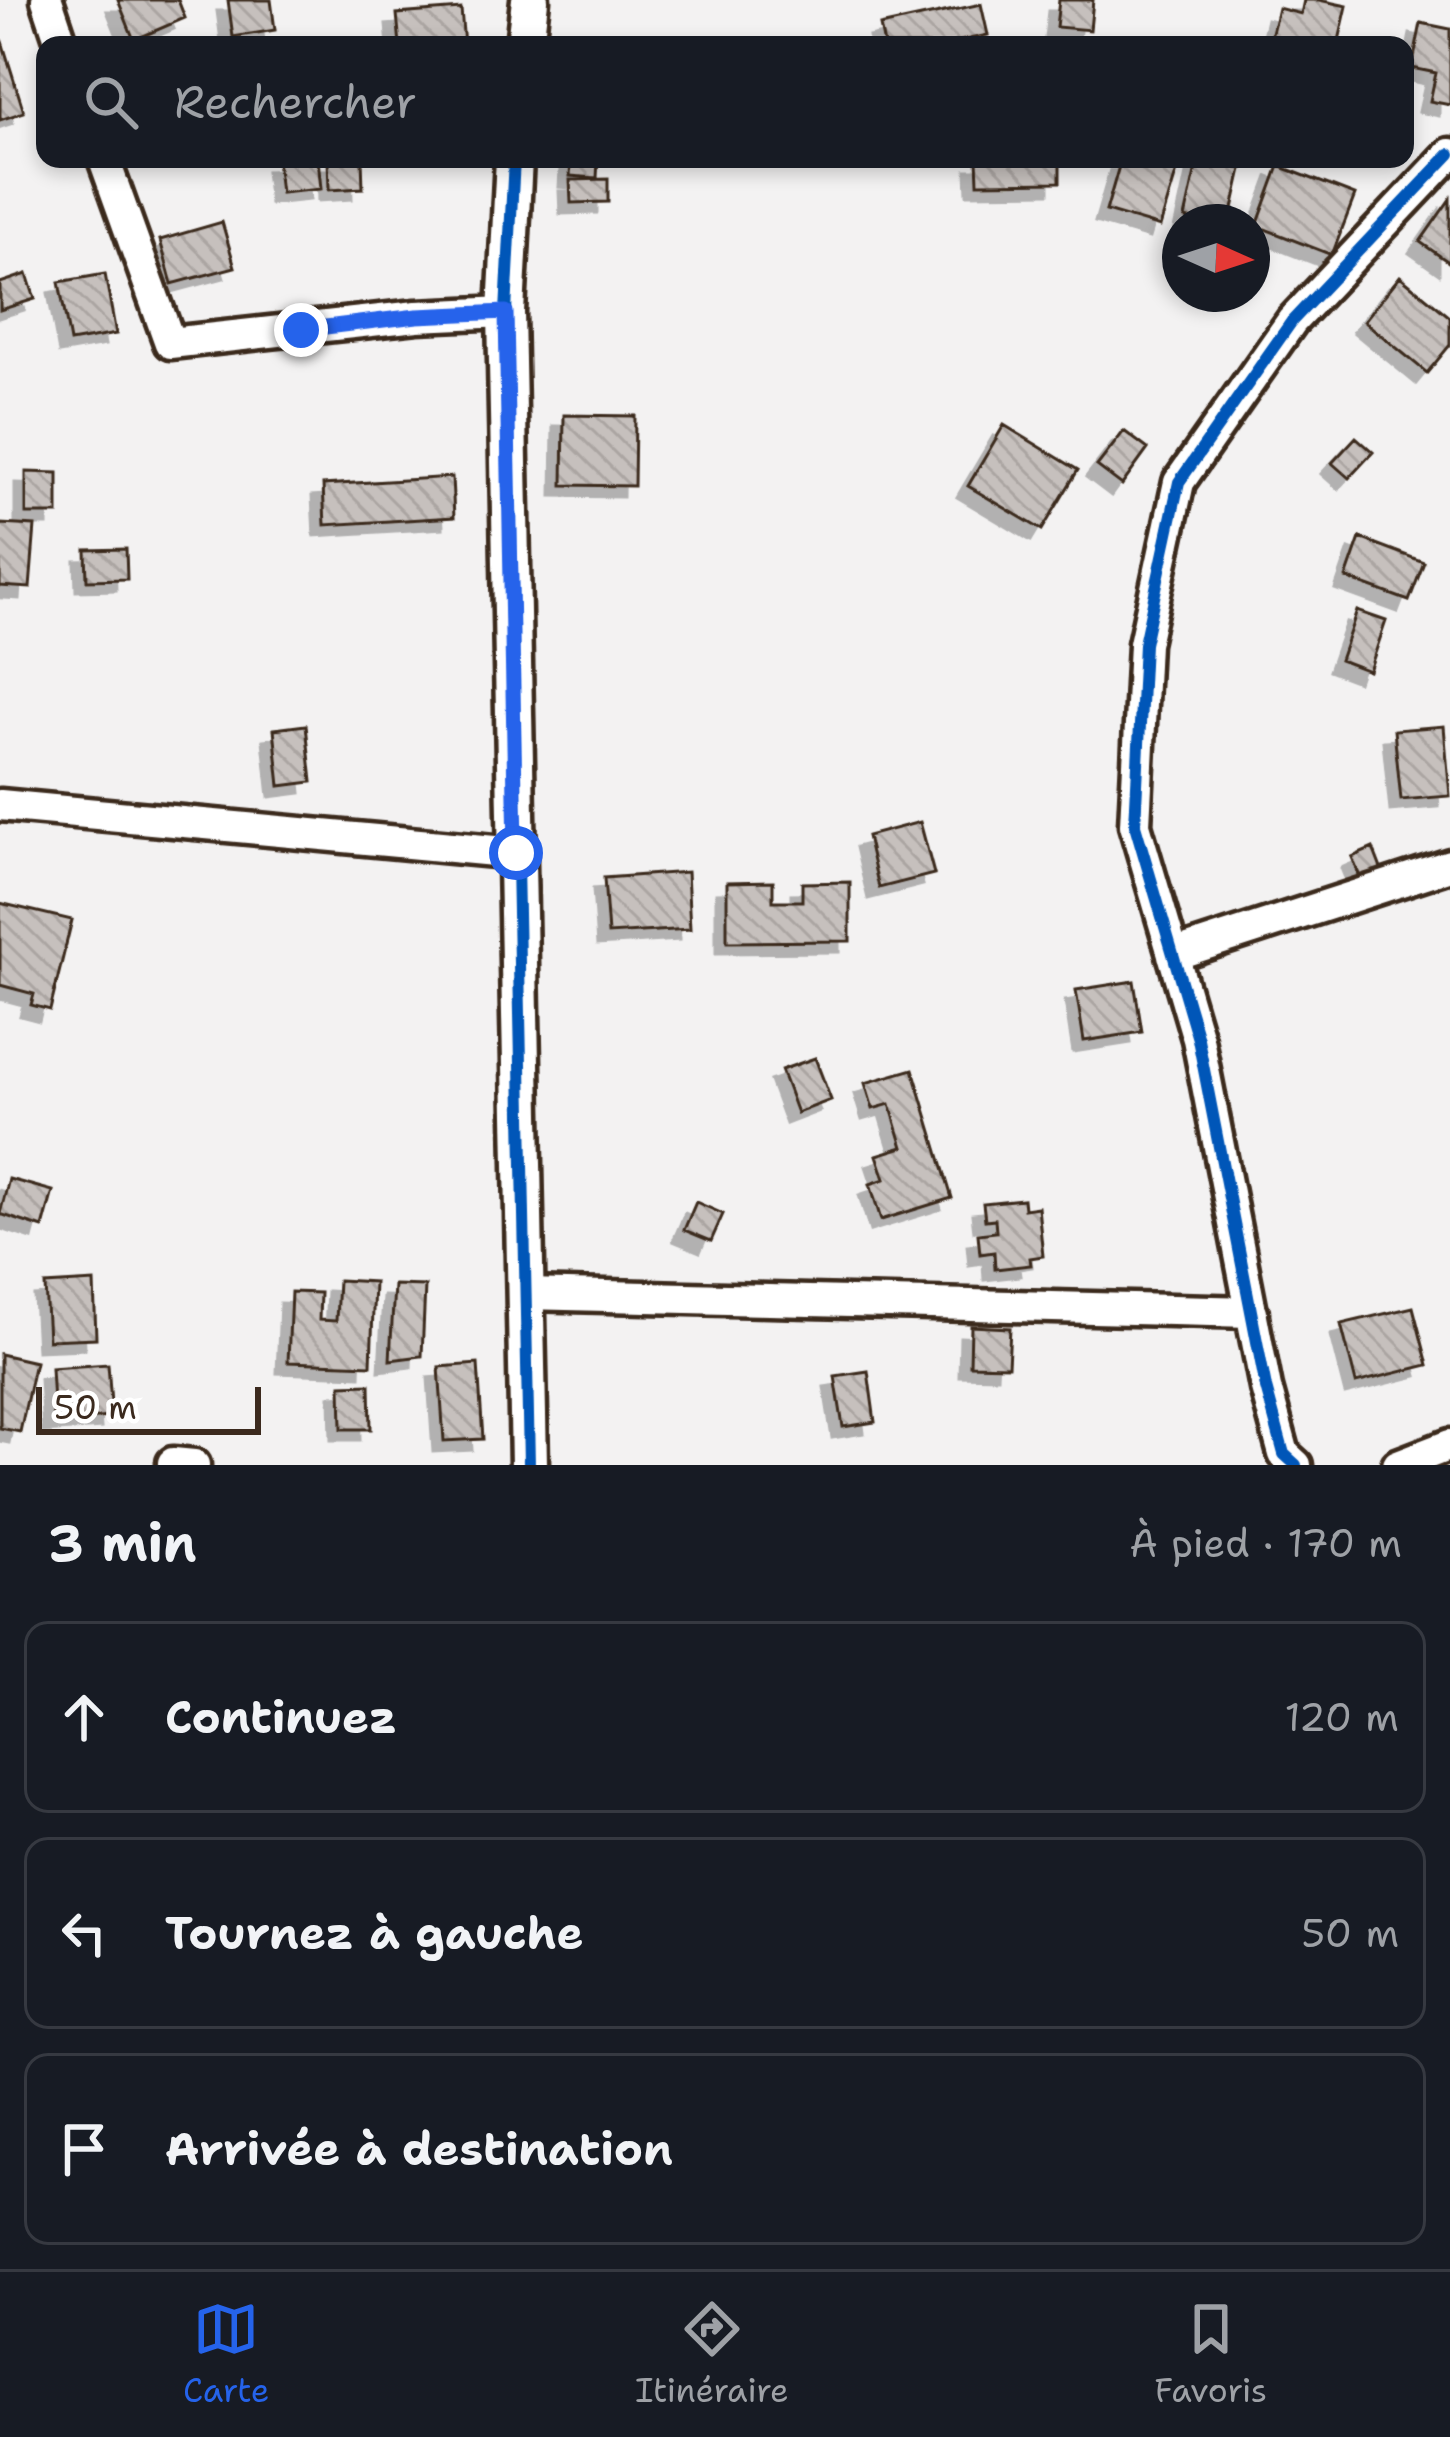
<!DOCTYPE html>
<html lang="fr">
<head>
<meta charset="utf-8">
<style>
	body { margin:0; font-family:"Shantell Sans",sans-serif; background:#20242c; color:#f1f3f6 }
	.compass { position:absolute; left:1162px; top:204px; width:108px; height:108px; border-radius:50%; background:#171b24; box-shadow:0 6px 18px #0003; rotate:93deg }
	.scale { position:absolute; left:36px; bottom:30px; width:225px; box-sizing:border-box; padding-left:12px; border:6px solid #3b2a1e; border-top:0; font-size:33px; line-height:42px; white-space:nowrap; color:#3b2a1e; -webkit-text-stroke:9px #fff; paint-order:stroke }
	.stop { position:absolute; width:36px; height:36px; margin:-27px; border:9px solid #2563eb; border-radius:50%; background:#fff }
	.stop.end { background:#2563eb; border-color:#fff; box-shadow:0 3px 12px #0008 }
	.list { margin:0; padding:0; list-style:none }
	h2 { display:flex; justify-content:space-between; align-items:center; height:156px; margin:0; padding:0 48px; font-size:51px }
	h2 small { font-size:39px; font-weight:400; color:#9ea1a6 }
	.list li { display:grid; grid-template-columns:78px 1fr auto; gap:36px; align-items:center; box-sizing:border-box; height:192px; margin:0 24px 24px; padding:0 24px; border:3px solid #363941; border-radius:24px }
	.list b { display:block; font-size:45px; white-space:nowrap }
	.list em { font-size:39px; font-style:normal; color:#9ea1a6 }
	.icon { flex:none; width:66px; height:66px; fill:none; stroke:currentColor; stroke-width:2; stroke-linecap:round; stroke-linejoin:round }
	.map { position:relative; flex:none; width:1450px; height:1465px; overflow:hidden }
	.search { position:absolute; background:#171b24; box-shadow:0 6px 18px #0003; left:36px; right:36px; top:36px; height:132px; display:flex; align-items:center; gap:30px; box-sizing:border-box; padding:0 42px; border-radius:24px; color:#9ea1a6; font-size:45px }
	.sheet { height:804px; background:#171b24 }
	nav { display:flex; justify-content:space-around; align-items:center; box-sizing:border-box; height:168px; border-top:3px solid #363941; background:#171b24; font-size:33px; color:#9ea1a6 }
	nav a { display:grid; justify-items:center; gap:6px }
	nav .on { color:#2563eb }
	.map>svg:first-child { display:block }
	.building { fill:url(#building-back-hatch); stroke:#3b2a1e; stroke-width:3; filter:url(#shadow) }
	.lines { fill:none; stroke-linecap:round; stroke-linejoin:round }
	.minor-casing { stroke:#3b2a1e; stroke-width:39 }
	.tertiary-casing { stroke:#3b2a1e; stroke-width:45 }
	.minor { stroke:#fff; stroke-width:30 }
	.tertiary { stroke:#fff; stroke-width:36 }
	.cycleway-casing { stroke:#fff; stroke-width:20 }
	.cycleway { stroke:#0057b8; stroke-width:12 }
	.route { stroke:#2563eb; stroke-width:15 }
</style>
</head>
<body>
<div class="map">
<svg width="1450" height="1465" viewBox="0 0 1450 1465">
	<defs>
		<pattern id="building-back-hatch" width="6" height="6" patternUnits="userSpaceOnUse" patternTransform="scale(3)"><rect width="6" height="6" fill="#c6c0bd"/><path d="M-1 5l2 2M0 0l6 6M5-1l2 2" fill="none" stroke="#aba5a2"/></pattern>
		<filter id="shadow"><feDropShadow dx="-11" dy="11" stdDeviation="0" flood-color="#0004"/></filter>
	</defs>
	<rect width="100%" height="100%" fill="#f3f2f2"/>
	<filter id="ink" filterUnits="userSpaceOnUse"><feTurbulence type="fractalNoise" baseFrequency=".00833" numOctaves="2"/><feDisplacementMap in="SourceGraphic" scale="24" xChannelSelector="R" yChannelSelector="G"/><feConvolveMatrix kernelMatrix="1 2 1 2 8 2 1 2 1" color-interpolation-filters="sRGB"/></filter>
	<g filter="url(#ink)">
		<!-- building -->
		<path class="building" d="M118,0H178L185,18L134,40Z
			M228,0H271L275,30L233,37Z
			M1059,0H1093L1090,30L1056,27Z
			M1304,0H1319L1347,6L1338,45H1269L1278,8L1301,14Z
			M981,4L988,35L941,45H884L880,26Z
			M461,9L464,45H400L397,14Z
			M1421,23L1450,29V105L1430,101L1436,73L1412,68Z
			M0,35L24,112L0,120Z
			M318,159L321,189L281,193L277,160Z
			M328,159H362L363,188L329,190Z
			M571,159H598L597,178L570,176Z
			M977,159H1060V182L978,183Z
			M1121,159H1137L1177,171L1160,227L1106,211Z
			M1198,159L1242,169L1230,222H1201L1185,218Z
			M1279,166L1355,195L1332,255L1257,226Z
			M608,179V202L571,203L570,180Z
			M1450,199V263L1420,242Z
			M222,222L235,267L172,284L160,240Z
			M27,274L35,299L0,310V283Z
			M105,274L116,334L70,342L59,282Z
			M1400,276L1450,317V345L1427,373L1364,321Z
			M564,415L635,416L634,486L563,485Z
			M1004,425L1078,470L1042,530L968,486Z
			M1124,431L1148,449L1122,485L1097,466Z
			M1356,437L1373,452L1349,478L1332,463Z
			M26,472L58,473V514H26Z
			M452,477L454,517L325,525L323,485Z
			M0,524L35,526L30,588L0,586Z
			M1360,538L1424,562L1409,601L1346,578Z
			M126,549L127,579L87,580L86,550Z
			M1357,611L1386,621L1369,671L1340,660Z
			M306,725L312,782L280,786L274,729Z
			M1444,726L1450,796L1401,800L1394,730Z
			M920,822L934,874L879,888L867,836Z
			M1373,848L1385,879L1364,887L1352,857Z
			M687,872L690,929L608,934L604,878Z
			M773,881V901H802V883L850,882V941L727,942V882Z
			M0,903L72,920L50,1010L31,1005L34,994L0,985Z
			M1134,981L1142,1032L1084,1041L1076,990Z
			M815,1058L831,1100L797,1113L781,1070Z
			M913,1069L952,1198L881,1220L870,1184L885,1179L877,1155L903,1147L890,1104L873,1109L865,1083Z
			M9,1179L53,1191L43,1228L0,1214Z
			M1023,1199L1024,1209L1038,1207L1043,1256L1030,1258L1031,1265L995,1269L994,1252L980,1254L978,1234L996,1232L995,1219L985,1220L983,1203Z
			M696,1202L723,1214L711,1241L684,1230Z
			M338,1280L374,1282L371,1365L288,1362L291,1292L320,1293L319,1320L336,1321Z
			M94,1282L96,1338L48,1340L45,1285Z
			M394,1285L425,1286L422,1356L390,1360Z
			M1413,1307L1428,1365L1356,1383L1341,1324Z
			M971,1326L1010,1328L1008,1366L970,1365Z
			M0,1354L35,1362L20,1432L0,1428Z
			M108,1364L112,1417L54,1421L51,1368Z
			M478,1364L483,1439L444,1441L439,1367Z
			M868,1371L875,1422L843,1427L835,1376Z
			M370,1384L371,1429H342L341,1385Z"/>
		<g class="lines">
			<defs>
				<path id="minor" d="M47,0L62,45
					M104,159L170,343L417,316L506,312
					M0,805L516,853
					M1173,955L1450,865
					M526,1294L1252,1312
					M173,1463L194,1465
					M1296,1465L1284,1454L1266,1388L1198,1039L1135,825L1144,644L1179,482L1292,321L1450,154
					M1398,1465L1450,1445"/>
				<path id="tertiary" d="M525,45L530,0
					M514,159L506,312L529,1465"/>
			</defs>
			<!-- minor casing -->
			<use href="#minor" class="minor-casing"/>
			<!-- tertiary casing -->
			<use href="#tertiary" class="tertiary-casing"/>
			<!-- minor -->
			<use href="#minor" class="minor"/>
			<!-- tertiary -->
			<use href="#tertiary" class="tertiary"/>
			<defs>
				<path id="cycleway" d="M514,159L506,312L529,1465
					M1296,1465L1284,1454L1266,1388L1198,1039L1135,825L1144,644L1179,482L1292,321L1450,154"/>
			</defs>
			<!-- cycleway casing -->
			<use href="#cycleway" class="cycleway-casing"/>
			<!-- cycleway -->
			<use href="#cycleway" class="cycleway"/>
		</g>
	</g>
	<g class="lines" filter="url(#ink)">
		<!-- route -->
		<path class="route" d="M301,330L417,316L506,312L516,853"/>
	</g>
</svg>
<svg class="compass" viewBox="-18 -18 36 36"><path d="M0-13l5 13h-10z" fill="#e53935"/><path d="M0 13l5-13h-10z" fill="#9ea1a6"/></svg>
<div class="scale">50 m</div>
<div class="stop" style="left:516px;top:853px"></div>
<div class="stop end" style="left:301px;top:330px"></div>
<div class="search"><svg class="icon" aria-label="search" viewBox="0 0 24 24"><circle cx="10" cy="10" r="6"/><path d="M15 15l6 6"/></svg>Rechercher</div>
</div>
<section class="sheet">
<h2>3 min<small>À pied · 170 m</small></h2>
<ul class="list">
<li><svg class="icon" aria-label="ahead" viewBox="0 0 24 24"><path d="M12 20V5M6 11l6-6 6 6"/></svg><div><b>Continuez</b></div><em>120 m</em></li>
<li><svg class="icon" aria-label="left" viewBox="0 0 24 24"><path d="M17 20v-9H6M10 6l-5 5 5 5"/></svg><div><b>Tournez à gauche</b></div><em>50 m</em></li>
<li><svg class="icon" aria-label="arrive" viewBox="0 0 24 24"><path d="M6 21V4h12l-3 4 3 4H6"/></svg><div><b>Arrivée à destination</b></div></li>
</ul>
</section>
<nav>
<a class="on"><svg class="icon" aria-label="map" viewBox="0 0 24 24"><path d="M3 6l6-2 6 2 6-2v14l-6 2-6-2-6 2zM9 4v14M15 6v14"/></svg>Carte</a>
<a><svg class="icon" aria-label="directions" viewBox="0 0 24 24"><path d="M12 3l9 9-9 9-9-9zM9 14v-3h6M13 9l2 2-2 2"/></svg>Itinéraire</a>
<a><svg class="icon" aria-label="saved" viewBox="0 0 24 24"><path d="M7 4h10v16l-5-4-5 4z"/></svg>Favoris</a>
</nav>
</body>
</html>
